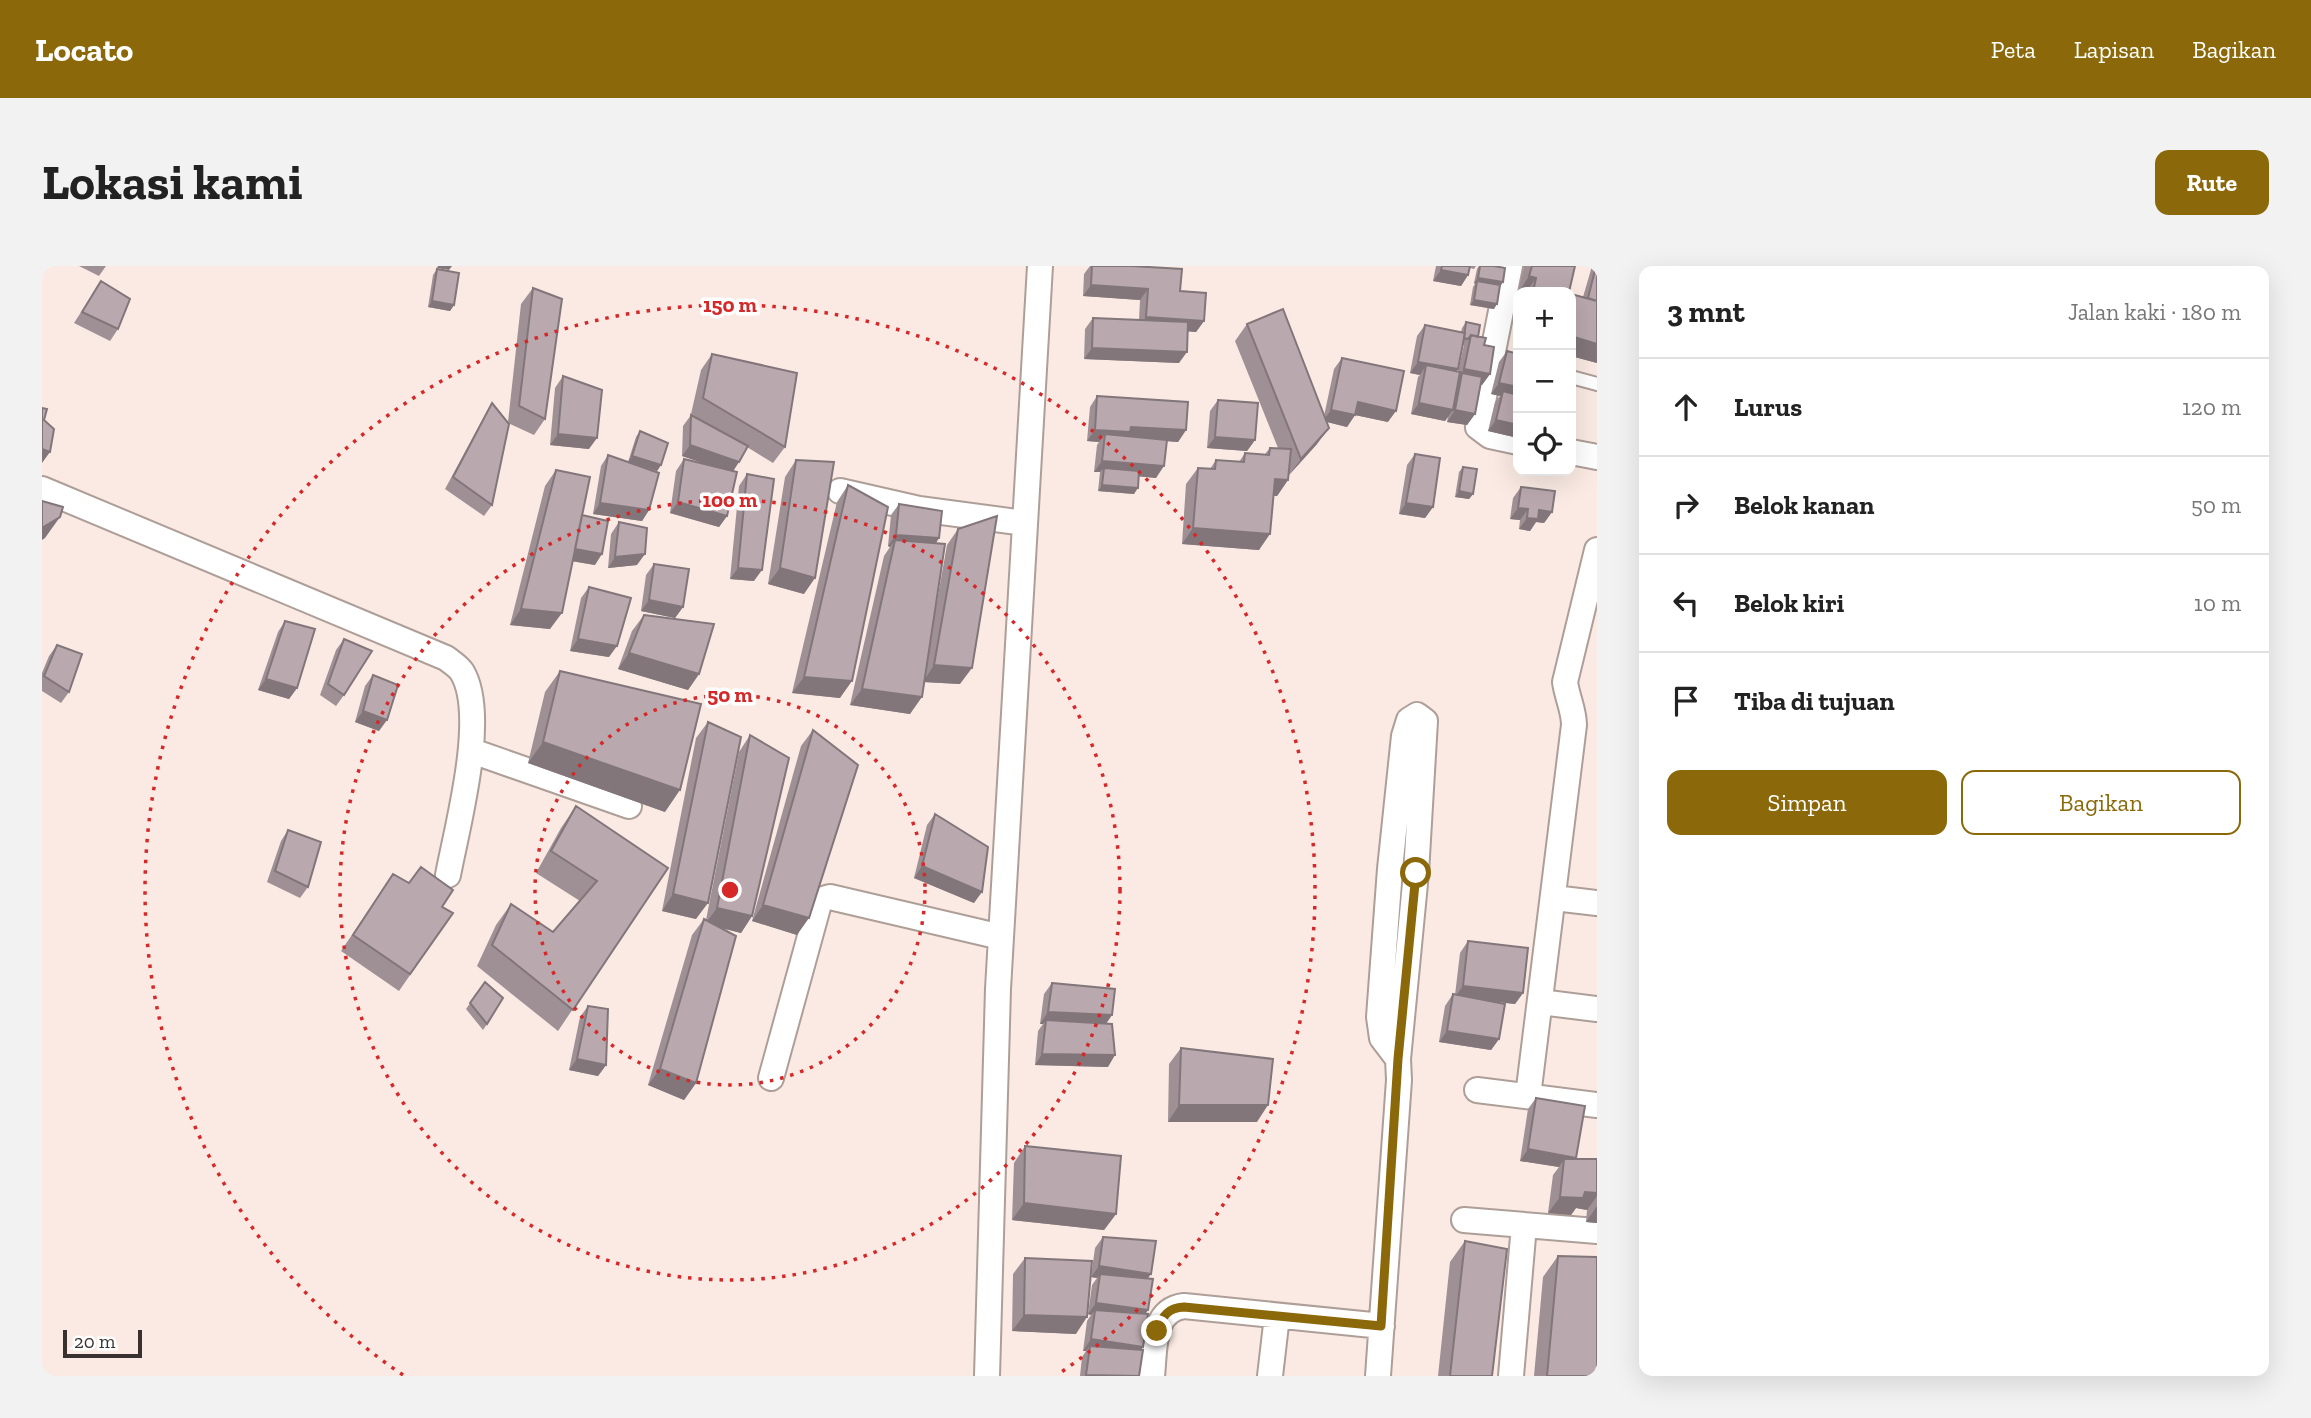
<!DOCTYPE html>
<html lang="id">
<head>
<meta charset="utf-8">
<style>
	body { margin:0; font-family:"Zilla Slab",serif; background:#f2f2f2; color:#222 }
	.controls { position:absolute; right:21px; top:21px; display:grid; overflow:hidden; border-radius:14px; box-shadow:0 7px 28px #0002 }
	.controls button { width:63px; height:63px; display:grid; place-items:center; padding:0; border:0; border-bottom:2px solid #e0e0e0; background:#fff; color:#222; font:35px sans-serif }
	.scale { position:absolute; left:21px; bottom:18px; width:79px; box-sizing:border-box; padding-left:7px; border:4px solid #38312f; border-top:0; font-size:19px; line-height:24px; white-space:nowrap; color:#38312f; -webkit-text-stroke:5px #fff; paint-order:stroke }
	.stop { position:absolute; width:21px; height:21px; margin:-16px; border:5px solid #8b690a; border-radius:50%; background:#fff }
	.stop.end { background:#8b690a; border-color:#fff; box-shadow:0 2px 7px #0008 }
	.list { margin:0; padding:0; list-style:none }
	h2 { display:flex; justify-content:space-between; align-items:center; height:91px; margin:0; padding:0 28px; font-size:30px }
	h2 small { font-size:23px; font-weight:400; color:#767676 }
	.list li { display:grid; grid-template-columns:46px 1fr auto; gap:21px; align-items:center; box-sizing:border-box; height:98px; padding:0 28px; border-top:2px solid #e0e0e0 }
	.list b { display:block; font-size:26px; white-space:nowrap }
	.list em { font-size:23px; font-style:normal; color:#767676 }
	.actions { display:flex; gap:14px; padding:21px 28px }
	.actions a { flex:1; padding:16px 0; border:2px solid #8b690a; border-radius:14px; text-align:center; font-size:24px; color:#8b690a }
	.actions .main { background:#8b690a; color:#fff }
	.icon { flex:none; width:38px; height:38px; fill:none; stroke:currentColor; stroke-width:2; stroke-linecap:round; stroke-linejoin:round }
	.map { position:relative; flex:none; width:1555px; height:1110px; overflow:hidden; border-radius:14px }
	header { display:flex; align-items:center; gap:42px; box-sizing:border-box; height:98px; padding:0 35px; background:#8b690a; color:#fff }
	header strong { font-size:33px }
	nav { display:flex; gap:38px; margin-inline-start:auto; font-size:24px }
	.intro { display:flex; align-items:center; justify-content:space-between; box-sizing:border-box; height:168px; padding:0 42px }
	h1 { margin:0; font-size:49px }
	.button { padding:18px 32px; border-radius:14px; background:#8b690a; color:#fff; font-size:24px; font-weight:700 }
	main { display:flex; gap:42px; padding:0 42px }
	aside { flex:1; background:#fff; border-radius:14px; box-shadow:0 7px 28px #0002 }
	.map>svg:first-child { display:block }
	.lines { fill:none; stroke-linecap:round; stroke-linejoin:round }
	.service-casing { stroke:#ae9e98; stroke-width:16 }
	.minor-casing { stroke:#ae9e98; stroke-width:28 }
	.service { stroke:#fff; stroke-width:12 }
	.minor { stroke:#fff; stroke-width:24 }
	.wall { fill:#9f9096; fill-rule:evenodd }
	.shaded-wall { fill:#82767a }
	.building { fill:#b9a8ae; stroke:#82767a; stroke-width:2 }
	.route { stroke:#8b690a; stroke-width:9 }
	.ring { fill:none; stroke:#d62828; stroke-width:3.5; stroke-dasharray:3.5 7 }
	.centre { fill:#d62828; stroke:#fff; stroke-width:3.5 }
	.ring-label { font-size:21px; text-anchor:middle; font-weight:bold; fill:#d62828; stroke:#fff; stroke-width:7; stroke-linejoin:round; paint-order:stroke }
</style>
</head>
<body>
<header>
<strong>Locato</strong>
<nav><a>Peta</a><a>Lapisan</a><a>Bagikan</a></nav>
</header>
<div class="intro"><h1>Lokasi kami</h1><a class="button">Rute</a></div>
<main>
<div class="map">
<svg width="1555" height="1110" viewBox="0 0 1555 1110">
	<rect width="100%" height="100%" fill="#faeae3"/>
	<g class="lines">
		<defs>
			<path id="service" d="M1529,111L1555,118"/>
			<path id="minor" d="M1468,0L1436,161L1448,170L1476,176
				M1529,186L1555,191
				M0,223L404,392C409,396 416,400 420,406C446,449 415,561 406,609
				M798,225L877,243L983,257
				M430,485L587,540
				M1512,632L1555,637
				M1498,736L1555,743
				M729,812L778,634L788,631L959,671
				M1435,824L1555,839
				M1486,830L1532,459C1532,444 1525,431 1523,416L1555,284
				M1422,954L1555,965
				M945,1110L956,723L998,0
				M1110,1110C1113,1084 1109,1044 1142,1040L1340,1060
				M1228,1110L1235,1050
				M1336,1110L1357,814L1356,793L1374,607L1383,455L1375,449L1367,454L1362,470L1348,603L1337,751L1340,772L1356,793
				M1469,1110L1482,959"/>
		</defs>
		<!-- service casing -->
		<use href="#service" class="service-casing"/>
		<!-- minor casing -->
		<use href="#minor" class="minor-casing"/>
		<!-- service -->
		<use href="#service" class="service"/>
		<!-- minor -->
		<use href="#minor" class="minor"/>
	</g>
	<!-- wall -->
	<path class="wall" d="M37,0H64L57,10Z
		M1048,0H1090L1138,25L1162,55L1154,66L1146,65L1137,97L1042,93L1043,63L1051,52L1097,54L1098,34L1041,30L1042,8Z
		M1394,0H1434L1432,3L1428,2L1426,9L1419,20L1391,15Z
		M1437,0H1452L1461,16L1458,20L1452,43L1428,39L1431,21L1433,18L1432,17L1435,3Z
		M1482,0H1533L1527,26L1476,27Z
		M1550,0H1555V97L1529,90V28L1541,31Z
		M395,3L412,39L408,45L386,41L391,9Z
		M59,15L76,63L68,75L32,57Z
		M491,22L503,153L492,169L466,157L450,239L442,250L403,223L443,149L450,137L466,156L479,38Z
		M1424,56L1442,79L1448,108L1440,119L1439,118L1433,148L1425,159L1405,156L1406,151L1403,155L1369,148L1376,111L1378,109L1368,107L1375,70L1383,59L1419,66L1420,62ZM1421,79H1422L1416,106L1415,105Z
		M1205,58L1282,150L1292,103L1300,92L1346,156L1313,149L1305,161L1285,156L1275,178L1247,209L1246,214L1235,230H1231L1217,284L1140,278L1144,218L1156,202L1168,203L1174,194L1197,196L1203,187L1223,188L1228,182H1236L1193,75Z
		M1465,85L1476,172L1446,165L1453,136L1458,130L1449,128L1457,96Z
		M670,88L743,181L731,197L705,181L691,205L685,250L677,261L628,247L634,205L642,193L667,199L640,190L641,160L649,149L664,157L649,148L659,104Z
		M521,110L547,183L508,179L513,122Z
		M1055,130L1144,164L1136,176L1125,175L1114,212L1097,210L1092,228L1056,225L1058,206H1052L1055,179L1057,176L1045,175L1048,141Z
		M1176,134L1213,174L1205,185L1165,182L1168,145Z
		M598,165L619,199L615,205L586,196L594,171Z
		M1373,188L1391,241L1383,252L1357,248L1365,199Z
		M566,189L607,244L600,255L551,248L559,200Z
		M754,194L762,328L726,318L743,211Z
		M1421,201L1431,228L1427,233L1413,231L1417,206Z
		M514,204L540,249L553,299L530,295L508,363L468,359L503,220Z
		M705,208L712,315L688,313L697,220Z
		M806,219L798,432L750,427L795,236Z
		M1479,221L1510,246L1502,257L1494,256L1488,265L1477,263L1478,254L1468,253L1471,232Z
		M857,238L894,277L892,352L905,279L916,263L918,418L882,416L868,448L808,439L842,290L848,281L846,280L849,249Z
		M577,256L595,299L566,302L569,268Z
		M612,298L641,341L633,352L599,345L604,309Z
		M547,321L567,391L528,385L539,332Z
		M602,349L657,408L646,424L576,403L590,365Z
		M243,355L255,422L247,433L216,424L236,366Z
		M302,373V429L294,440L278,429L294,384Z
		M15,379L27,426L19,437L0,425V407L7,390Z
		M518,405L623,546L486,497L503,426Z
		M331,409L337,465L313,456L323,420Z
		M666,456L654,653L620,645L654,472Z
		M771,464L755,669L710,655L759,480Z
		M708,469L710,650L699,667L680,662L654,817L642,834L606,819L650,669L662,653L664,654L697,486Z
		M534,540L626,602L516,765L435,700L454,659L469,638L511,666L538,635L494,607L519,562Z
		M893,548L932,637L872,612L885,559Z
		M246,564L266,621L258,632L225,616L239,575Z
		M351,608L411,647L357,725L299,685Z
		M1426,675L1481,727L1473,738L1455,736L1457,773L1449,784L1397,776L1403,740L1411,728L1413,729L1418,687Z
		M443,716L445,758L441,764L424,743Z
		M1010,717L1070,749L1064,758L1066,801L993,799L996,765L1001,758H998L1002,728Z
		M546,740L564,799L556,810L527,804L538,751Z
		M1139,782L1215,856H1126L1127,798Z
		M1494,832L1534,893H1555V957L1544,956L1545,944L1534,942L1529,949L1506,947L1511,909L1517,901L1478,895L1486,843Z
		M983,880L1074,948L1062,964L970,954L972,897Z
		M1061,971L1106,1012L1097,1110H1038L1040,1091L1044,1085H1041L1045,1055L1049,1049L1046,1048L1050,1019L1055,1012L1049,1011L1053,982Z
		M1423,975L1450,1110H1396L1408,996Z
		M1516,990L1555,1110H1492L1501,1011Z
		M983,992L1034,1068L970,1065L971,1008Z"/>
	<!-- shaded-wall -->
	<path class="shaded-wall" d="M396,0H410L407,4L395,2Z
		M1399,4L1426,9L1419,20L1391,15Z
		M1487,10L1494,12L1484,26L1476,27Z
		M1436,12L1461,16L1457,22L1435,15L1433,18L1432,17Z
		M1049,19L1106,23L1098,34L1041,30Z
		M1432,34L1455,38L1452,43L1428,39Z
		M390,35L412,39L408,45L386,41Z
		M1104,51L1162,55L1154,66L1097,62Z
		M1529,70L1555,78V97L1529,90Z
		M1050,82L1145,86L1137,97L1042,93Z
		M1376,96L1416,103L1408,114L1384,99L1378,109L1368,107Z
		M1422,103L1448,108L1440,119L1419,115L1420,107L1415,114Z
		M1457,117L1476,121V134L1461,125L1458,130L1449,128Z
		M1316,136L1354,145L1346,156L1308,148Z
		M1377,137L1411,144L1403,155L1369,148Z
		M1289,144L1313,149L1305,161L1281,155Z
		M1413,144L1433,148L1425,159L1405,156Z
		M1454,154L1476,159V172L1446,165Z
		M1089,161L1144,164L1136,176L1084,172L1063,168L1057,176L1045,175L1053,164Z
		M1287,162L1275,178L1247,209L1259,193Z
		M516,168L555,172L547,183L508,179Z
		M1173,171L1213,174L1205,185L1165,182Z
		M648,179L697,196L690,207L640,190Z
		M0,183L8,186L0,197Z
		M590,190L619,199L615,205L586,196Z
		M1060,195L1122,200L1114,212L1061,207L1062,202L1058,206H1052Z
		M1233,213L1246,214L1235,230L1221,229Z
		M1060,219L1096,222L1092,228L1056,225Z
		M1417,225L1431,228L1427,233L1413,231Z
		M636,236L685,250L677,261L628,247Z
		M558,237L607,244L600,255L551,248Z
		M1364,237L1391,241L1383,252L1357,248Z
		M1476,242L1486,243L1478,254L1468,253Z
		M1497,244L1510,246L1502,257L1494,256L1488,265L1477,263L1485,252Z
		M18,251L3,272L0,274V262Z
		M1151,262L1228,268L1217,284L1140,278Z
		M854,269L897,272L890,284L853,274L848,281L846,280Z
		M531,283L560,288L553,299L523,294Z
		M603,288L595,299L566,302L573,291Z
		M696,302L720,304L712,315L688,313Z
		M738,302L773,312L762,328L726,318Z
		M607,334L641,341L633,352L599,345Z
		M479,343L520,347L508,363L468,359Z
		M536,373L575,380L567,391L528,385Z
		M587,387L657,408L646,424L576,403Z
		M892,399L930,402L918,418L881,416Z
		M762,411L810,415L798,432L750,427Z
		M224,413L255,422L247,433L216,424Z
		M820,423L880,431L868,448L808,439Z
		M321,445L345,454L337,465L313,456Z
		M501,476L638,524L623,546L486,497Z
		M880,600L940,626L932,637L872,612Z
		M631,628L666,637L654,653L620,645Z
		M721,639L767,652L755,669L710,655Z
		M675,642L710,650L699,667L663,658Z
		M1421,720L1481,727L1473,738L1413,731Z
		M1006,746L1070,749L1062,760L1004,754L1001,758H998Z
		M1405,765L1457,773L1449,784L1397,776Z
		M1000,788L1073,789L1066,801L993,799Z
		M535,793L564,799L556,810L527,804Z
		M618,803L654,817L642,834L606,819Z
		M1137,839H1226L1215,856H1126Z
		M1486,883L1534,892L1527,903L1522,893L1517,901L1478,895Z
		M1543,926L1555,927V930L1545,944L1534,942L1529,949L1506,947L1518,931Z
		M982,937L1074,948L1062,964L970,954Z
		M1555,940V957L1544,956Z
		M1057,1000L1109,1008L1101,1019L1058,1008L1055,1012L1049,1011Z
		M1054,1037L1106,1044L1098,1056L1053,1044L1049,1049L1046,1048Z
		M982,1049L1045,1051L1034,1068L970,1065Z
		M1049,1073L1101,1081L1093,1092L1048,1080L1044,1085H1041Z"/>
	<!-- building -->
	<path class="building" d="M1050,0H1090L1140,3L1138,25L1164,27L1162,55L1104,51L1106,23L1049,19Z
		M1400,0H1428L1426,9L1399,4Z
		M1438,0H1452L1463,2L1461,16L1436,12Z
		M1490,0H1533L1527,26H1491L1494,12L1487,10Z
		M1554,0H1555V35L1546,32Z
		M395,3L417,7L412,39L390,35Z
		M59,15L88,33L76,63L40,46Z
		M1435,15L1458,19L1455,38L1432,34Z
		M491,22L520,33L503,153L477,140Z
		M1529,28L1555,35V78L1529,70Z
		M1241,43L1287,162L1259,193L1205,58Z
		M1051,52L1146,56L1145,86L1050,82Z
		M1424,56L1438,59L1436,71L1429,69L1426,73L1422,72Z
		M1383,59L1423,67L1416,103L1376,96Z
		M1429,69L1444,72L1442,79L1452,81L1448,108L1422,103Z
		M1465,85L1476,88V121L1457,117Z
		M670,88L755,107L743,181L661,132Z
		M1300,92L1362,105L1354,145L1316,136L1313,149L1289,144Z
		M1384,99L1418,106L1411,144L1377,137Z
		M1420,107L1440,111L1433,148L1413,144Z
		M521,110L560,124L555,172L516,168Z
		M1461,125L1476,129V159L1454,154Z
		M1055,130L1146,136L1144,164L1089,161L1088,166L1053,164Z
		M1176,134L1216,137L1213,174L1173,171Z
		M450,137L467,158L450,239L411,211Z
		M0,142L5,143L2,154L12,163L8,186L0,183Z
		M649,149L706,180L697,196L648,179Z
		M598,165L626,177L619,199L590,190Z
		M1063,168L1125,174L1122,200L1060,195Z
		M1228,182L1249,183L1246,214L1233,213L1228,268L1151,262L1156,202L1173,203L1174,194L1202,196L1203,187L1227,189Z
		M1373,188L1398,192L1391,241L1364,237Z
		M566,189L617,207L607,244L558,237Z
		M642,193L695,206L685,250L636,236Z
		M754,194L792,196L773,312L738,302Z
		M1421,201L1435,203L1431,228L1417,225Z
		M1062,202L1097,205L1096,222L1060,219Z
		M514,204L548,211L520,347L479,343Z
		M705,208L732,213L720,304L696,302Z
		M806,219L846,241L810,415L762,411Z
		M1479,221L1513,225L1510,246L1497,244L1496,253L1485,252L1486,243L1476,242Z
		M0,235L21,241L18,251L0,262Z
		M857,238L900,245L897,272L854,269Z
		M540,249L566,255L560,288L533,283Z
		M955,250L930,402L892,399L916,263Z
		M577,256L605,262L603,288L573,291Z
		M853,274L903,278L880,431L820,423Z
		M612,298L647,303L641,341L607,334Z
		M547,321L589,332L575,380L536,373Z
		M602,349L672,358L657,408L587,387Z
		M243,355L273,363L255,422L224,413Z
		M302,373L330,385L302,429L286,418Z
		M15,379L40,388L27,426L2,410Z
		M518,405L659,438L638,524L501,476Z
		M331,409L356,419L345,454L321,445Z
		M666,456L699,471L666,637L631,628Z
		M771,464L816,499L767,652L721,639Z
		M708,469L747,492L710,650L675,642Z
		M534,540L626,602L531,744L450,679L469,638L511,666L555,615L509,585Z
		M893,548L946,581L940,626L880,600Z
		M246,564L279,576L266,621L233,605Z
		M379,601L411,624L400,641L411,647L368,708L311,669L351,608L367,617Z
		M662,653L694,670L654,817L618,803Z
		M1426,675L1486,682L1481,727L1421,720Z
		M443,716L461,732L445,758L428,737Z
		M1010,717L1073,723L1070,749L1006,746Z
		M1411,728L1463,738L1457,773L1405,765Z
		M546,740L566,743L564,799L535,793Z
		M1004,754L1070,758L1073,789L1000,788Z
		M1139,782L1231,793L1226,839H1137Z
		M1494,832L1543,840L1534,892L1486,883Z
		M983,880L1079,890L1074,948L982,937Z
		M1522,893H1555V927L1543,926L1541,932L1518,931Z
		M1061,971L1114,975L1109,1008L1057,1000Z
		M1423,975L1465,983L1450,1110H1408Z
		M1516,990L1555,991V1110H1505Z
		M983,992L1050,995L1045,1051L982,1049Z
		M1058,1008L1111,1013L1106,1044L1054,1037Z
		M1053,1044L1106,1048L1101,1081L1049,1073Z
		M1048,1080L1101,1084L1097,1110L1044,1109Z"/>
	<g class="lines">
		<!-- route -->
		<path class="route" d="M1115,1065C1121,1049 1126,1042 1142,1041L1339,1060L1356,793L1374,607"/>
	</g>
	<!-- distance rings -->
	<g class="ring">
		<circle cx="688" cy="624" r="195"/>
		<circle cx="688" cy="624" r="390"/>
		<path d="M361 1109A585 585 0 1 1 1015 1109"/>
	</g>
	<circle cx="688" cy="624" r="10" class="centre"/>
	<g class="ring-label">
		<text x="688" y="46">150 m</text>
		<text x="688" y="241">100 m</text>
		<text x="688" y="436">50 m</text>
	</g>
</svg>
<div class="controls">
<button>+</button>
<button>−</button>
<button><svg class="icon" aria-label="locate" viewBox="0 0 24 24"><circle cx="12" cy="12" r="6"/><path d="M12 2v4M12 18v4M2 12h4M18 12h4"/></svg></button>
</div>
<div class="scale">20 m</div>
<div class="stop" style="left:1374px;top:607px"></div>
<div class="stop end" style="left:1115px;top:1065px"></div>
</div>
<aside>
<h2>3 mnt<small>Jalan kaki · 180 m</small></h2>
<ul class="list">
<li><svg class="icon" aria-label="ahead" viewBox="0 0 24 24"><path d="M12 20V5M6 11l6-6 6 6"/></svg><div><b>Lurus</b></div><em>120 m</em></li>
<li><svg class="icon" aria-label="right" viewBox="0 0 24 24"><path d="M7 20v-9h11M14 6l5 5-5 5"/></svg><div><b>Belok kanan</b></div><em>50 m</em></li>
<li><svg class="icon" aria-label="left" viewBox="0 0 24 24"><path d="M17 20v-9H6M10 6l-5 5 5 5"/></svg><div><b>Belok kiri</b></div><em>10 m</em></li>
<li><svg class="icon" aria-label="arrive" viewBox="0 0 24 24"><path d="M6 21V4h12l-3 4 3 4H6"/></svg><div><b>Tiba di tujuan</b></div></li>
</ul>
<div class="actions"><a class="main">Simpan</a><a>Bagikan</a></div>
</aside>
</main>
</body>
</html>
